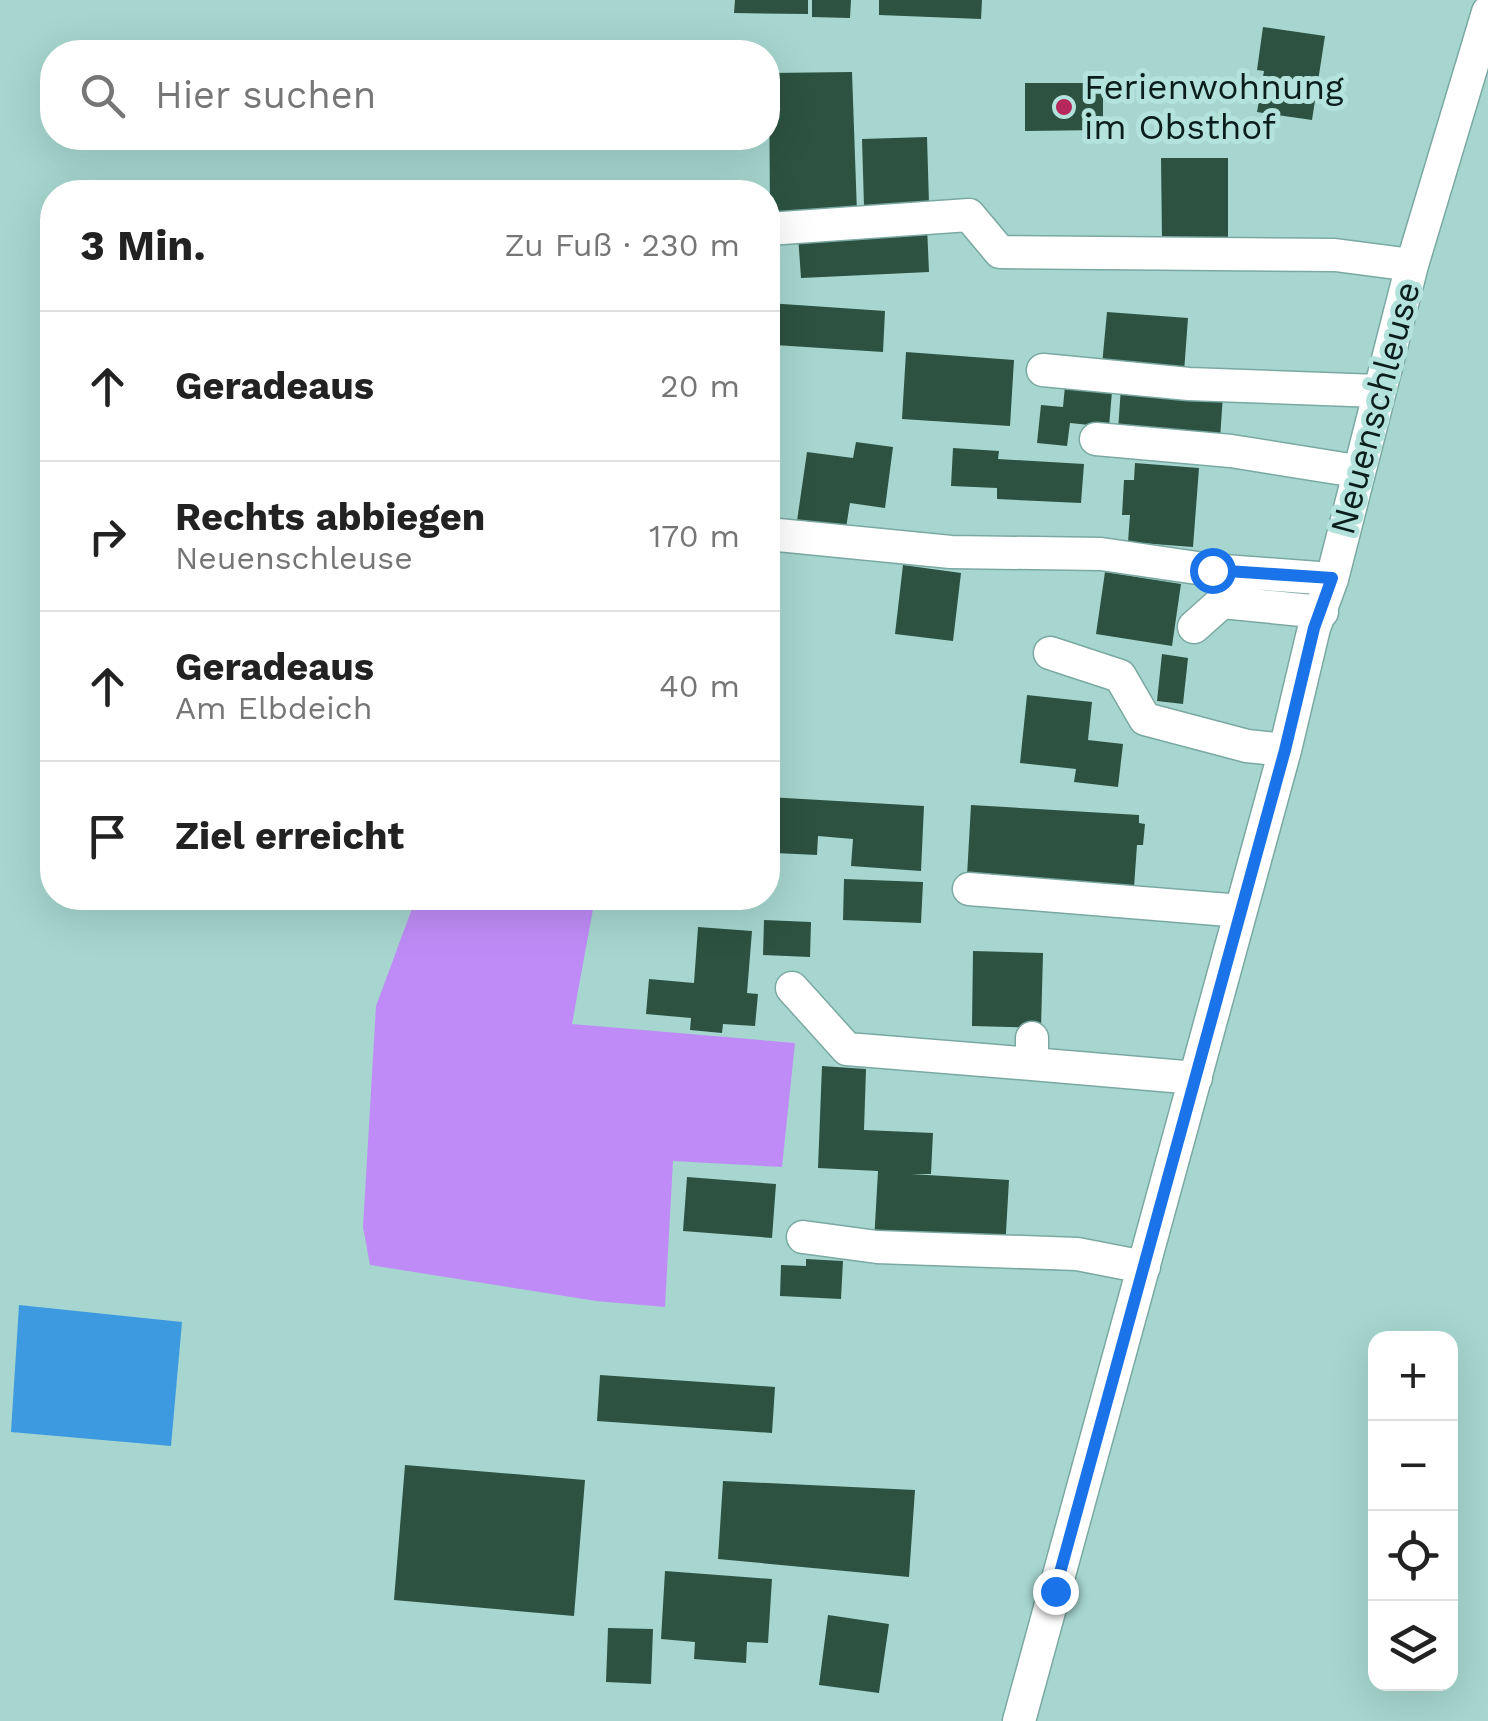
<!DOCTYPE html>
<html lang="de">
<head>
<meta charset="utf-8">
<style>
	body { margin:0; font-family:"Work Sans",sans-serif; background:#f6f6f6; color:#222 }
	.controls { position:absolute; right:30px; bottom:30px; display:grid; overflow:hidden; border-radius:20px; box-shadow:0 10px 40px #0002 }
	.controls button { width:90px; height:90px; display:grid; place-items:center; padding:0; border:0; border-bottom:2px solid #e0e0e0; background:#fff; color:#222; font:50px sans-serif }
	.stop { position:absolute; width:30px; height:30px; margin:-22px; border:8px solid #1a73e8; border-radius:50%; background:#fff }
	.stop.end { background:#1a73e8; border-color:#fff; box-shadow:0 2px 10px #0008 }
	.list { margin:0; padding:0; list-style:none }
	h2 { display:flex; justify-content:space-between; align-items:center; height:130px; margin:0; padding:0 40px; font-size:42px }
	h2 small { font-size:32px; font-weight:400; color:#767676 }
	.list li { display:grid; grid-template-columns:65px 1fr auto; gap:30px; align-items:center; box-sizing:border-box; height:150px; padding:0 40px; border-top:2px solid #e0e0e0 }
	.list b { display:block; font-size:38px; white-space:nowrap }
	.list p { margin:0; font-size:32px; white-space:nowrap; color:#767676 }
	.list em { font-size:32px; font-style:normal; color:#767676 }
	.icon { flex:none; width:55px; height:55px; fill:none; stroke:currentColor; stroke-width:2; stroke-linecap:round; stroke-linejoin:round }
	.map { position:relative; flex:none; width:1488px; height:1721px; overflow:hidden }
	.search { position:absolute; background:#fff; box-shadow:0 10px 40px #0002; left:40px; top:40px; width:740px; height:110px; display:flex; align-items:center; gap:25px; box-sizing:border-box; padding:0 35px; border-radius:40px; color:#767676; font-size:38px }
	.panel { position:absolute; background:#fff; box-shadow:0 10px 40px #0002; left:40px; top:180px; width:740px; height:730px; border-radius:40px }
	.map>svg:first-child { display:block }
	.green { fill:#bf8cf7 }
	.water { fill:#3d9ae0 }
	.building { fill:#2d5242 }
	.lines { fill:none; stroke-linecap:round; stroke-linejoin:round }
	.minor-casing { stroke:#7aa9a2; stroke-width:35 }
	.minor { stroke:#fff; stroke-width:32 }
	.route { stroke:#1a73e8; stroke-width:12 }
	.poi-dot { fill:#b6285c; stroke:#b3e3dc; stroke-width:4 }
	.labels { text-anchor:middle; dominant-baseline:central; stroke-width:10; stroke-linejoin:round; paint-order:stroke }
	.poi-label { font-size:35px; fill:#0b1e1c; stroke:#b3e3dc; text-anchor:start }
	.street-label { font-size:35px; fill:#0b1e1c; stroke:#b3e3dc }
</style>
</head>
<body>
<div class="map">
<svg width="1488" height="1721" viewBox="0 0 1488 1721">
	<rect width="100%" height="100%" fill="#a6d6cf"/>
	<!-- green -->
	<path class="green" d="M416,898H595L572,1024L795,1043L782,1167L673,1161L665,1307L596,1301L370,1265L363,1227L376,1006Z"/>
	<!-- water -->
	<path class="water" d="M19,1305L182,1322L171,1446L11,1432Z"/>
	<!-- building -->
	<path class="building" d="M735,0H808V14L734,13Z
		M812,0H851L850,18L812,17Z
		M879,0H982L981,19L879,15Z
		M1263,27L1325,36L1312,120L1257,112L1264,71L1257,70Z
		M852,72L857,213L770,214L769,73Z
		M1025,83H1103V130L1025,131Z
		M927,137L929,204L864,206L862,139Z
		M1161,158H1228V240H1162Z
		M927,226L929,272L801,278L798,235Z
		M768,303L885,311L883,352L775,345V338H768Z
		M1107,312L1188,318L1184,372L1102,365Z
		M906,352L1014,360L1010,426L902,419Z
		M1065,386L1112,391L1109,427L1070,423L1067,446L1037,443L1041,405L1063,407Z
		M1121,387L1223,395L1220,439L1118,431Z
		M856,442L893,447L885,508L850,503L846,528L797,521L807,452L853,458Z
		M953,448L999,451L998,459L1084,464L1081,503L997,499V488L951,486Z
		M1135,463L1199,468L1193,547L1128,542L1130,515H1122L1124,480H1134Z
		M903,565L961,573L953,641L895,634Z
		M1105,572L1181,584L1172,646L1096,634Z
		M1162,654L1188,658L1183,704L1157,701Z
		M1027,695L1092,702L1088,740L1123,744L1118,787L1074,782L1076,769L1020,763Z
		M768,797L924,806L921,871L851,866L853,839L818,836L817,855L775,853L773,883L768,882Z
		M971,805L1139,815V823L1145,824L1143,845H1137L1134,887L967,876Z
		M844,879L923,882L921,923L843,920Z
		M764,920L811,922L810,957L763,955Z
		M698,927L752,931L747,993L758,994L755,1026L723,1024L722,1033L690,1030L691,1018L646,1014L649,979L694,983Z
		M973,951L1043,953L1041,1028L972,1026Z
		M822,1066L866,1069L864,1130L933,1133L931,1174H911L1009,1180L1005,1250L874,1242L878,1171L818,1168Z
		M687,1177L776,1184L772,1238L683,1231Z
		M806,1259L843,1261L841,1299L780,1296L781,1265L806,1266Z
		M600,1375L775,1387L772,1433L597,1421Z
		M405,1465L585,1480L574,1616L394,1600Z
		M723,1481L915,1490L909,1577L718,1559Z
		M665,1571L772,1579L768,1643L747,1642L746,1663L694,1659L695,1642L661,1639Z
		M828,1615L889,1624L879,1693L819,1685Z
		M608,1628L653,1629L651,1684L606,1682Z"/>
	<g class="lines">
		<defs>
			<path id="minor" d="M768,229L969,215L1000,252L1335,255L1412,265
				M1043,370L1189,384L1378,391
				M1096,439L1231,451L1356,471
				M768,534L951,552L1101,554L1211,570L1332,579
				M1194,627L1222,602L1322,612
				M1050,653L1120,676L1145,719L1247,746L1285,750
				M969,889L1241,911
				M792,988L847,1049L1032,1064
				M1032,1038V1064L1196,1078
				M803,1237L877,1247L1077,1254L1144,1267
				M1019,1721L1285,750L1314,628L1332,579L1412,265L1488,12"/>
		</defs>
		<!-- minor casing -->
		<use href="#minor" class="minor-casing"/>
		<!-- minor -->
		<use href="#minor" class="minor"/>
	</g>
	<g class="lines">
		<!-- route -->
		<path class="route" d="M1055,1591L1285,750L1314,628L1332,578L1212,570"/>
	</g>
	<!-- markers -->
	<circle class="poi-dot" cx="1064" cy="107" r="10"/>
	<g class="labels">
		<!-- poi labels -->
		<g class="poi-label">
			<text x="1084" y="87">Ferienwohnung<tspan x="1084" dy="40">im Obsthof</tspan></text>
		</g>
		<!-- street labels -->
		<g class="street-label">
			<text transform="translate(1375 408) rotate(-75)">Neuenschleuse</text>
		</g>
	</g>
</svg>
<div class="controls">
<button>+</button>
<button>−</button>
<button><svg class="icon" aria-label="locate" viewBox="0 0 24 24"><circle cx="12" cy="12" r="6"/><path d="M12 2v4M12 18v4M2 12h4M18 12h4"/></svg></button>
<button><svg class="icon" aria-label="layers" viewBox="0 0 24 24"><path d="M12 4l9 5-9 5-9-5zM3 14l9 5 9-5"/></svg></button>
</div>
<div class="stop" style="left:1212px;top:570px"></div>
<div class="stop end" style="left:1055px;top:1591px"></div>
<div class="search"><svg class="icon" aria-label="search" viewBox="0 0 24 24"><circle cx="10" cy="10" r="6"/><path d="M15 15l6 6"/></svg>Hier suchen</div>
<section class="panel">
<h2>3 Min.<small>Zu Fuß · 230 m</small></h2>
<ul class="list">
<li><svg class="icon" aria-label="ahead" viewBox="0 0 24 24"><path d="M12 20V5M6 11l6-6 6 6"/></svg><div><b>Geradeaus</b></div><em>20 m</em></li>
<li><svg class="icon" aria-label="right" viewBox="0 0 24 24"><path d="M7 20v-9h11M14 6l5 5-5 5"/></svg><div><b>Rechts abbiegen</b><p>Neuenschleuse</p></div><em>170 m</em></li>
<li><svg class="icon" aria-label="ahead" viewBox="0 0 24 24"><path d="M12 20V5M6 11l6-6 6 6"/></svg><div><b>Geradeaus</b><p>Am Elbdeich</p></div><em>40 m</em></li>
<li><svg class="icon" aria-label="arrive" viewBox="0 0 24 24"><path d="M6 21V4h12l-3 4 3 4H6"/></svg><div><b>Ziel erreicht</b></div></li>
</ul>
</section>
</div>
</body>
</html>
